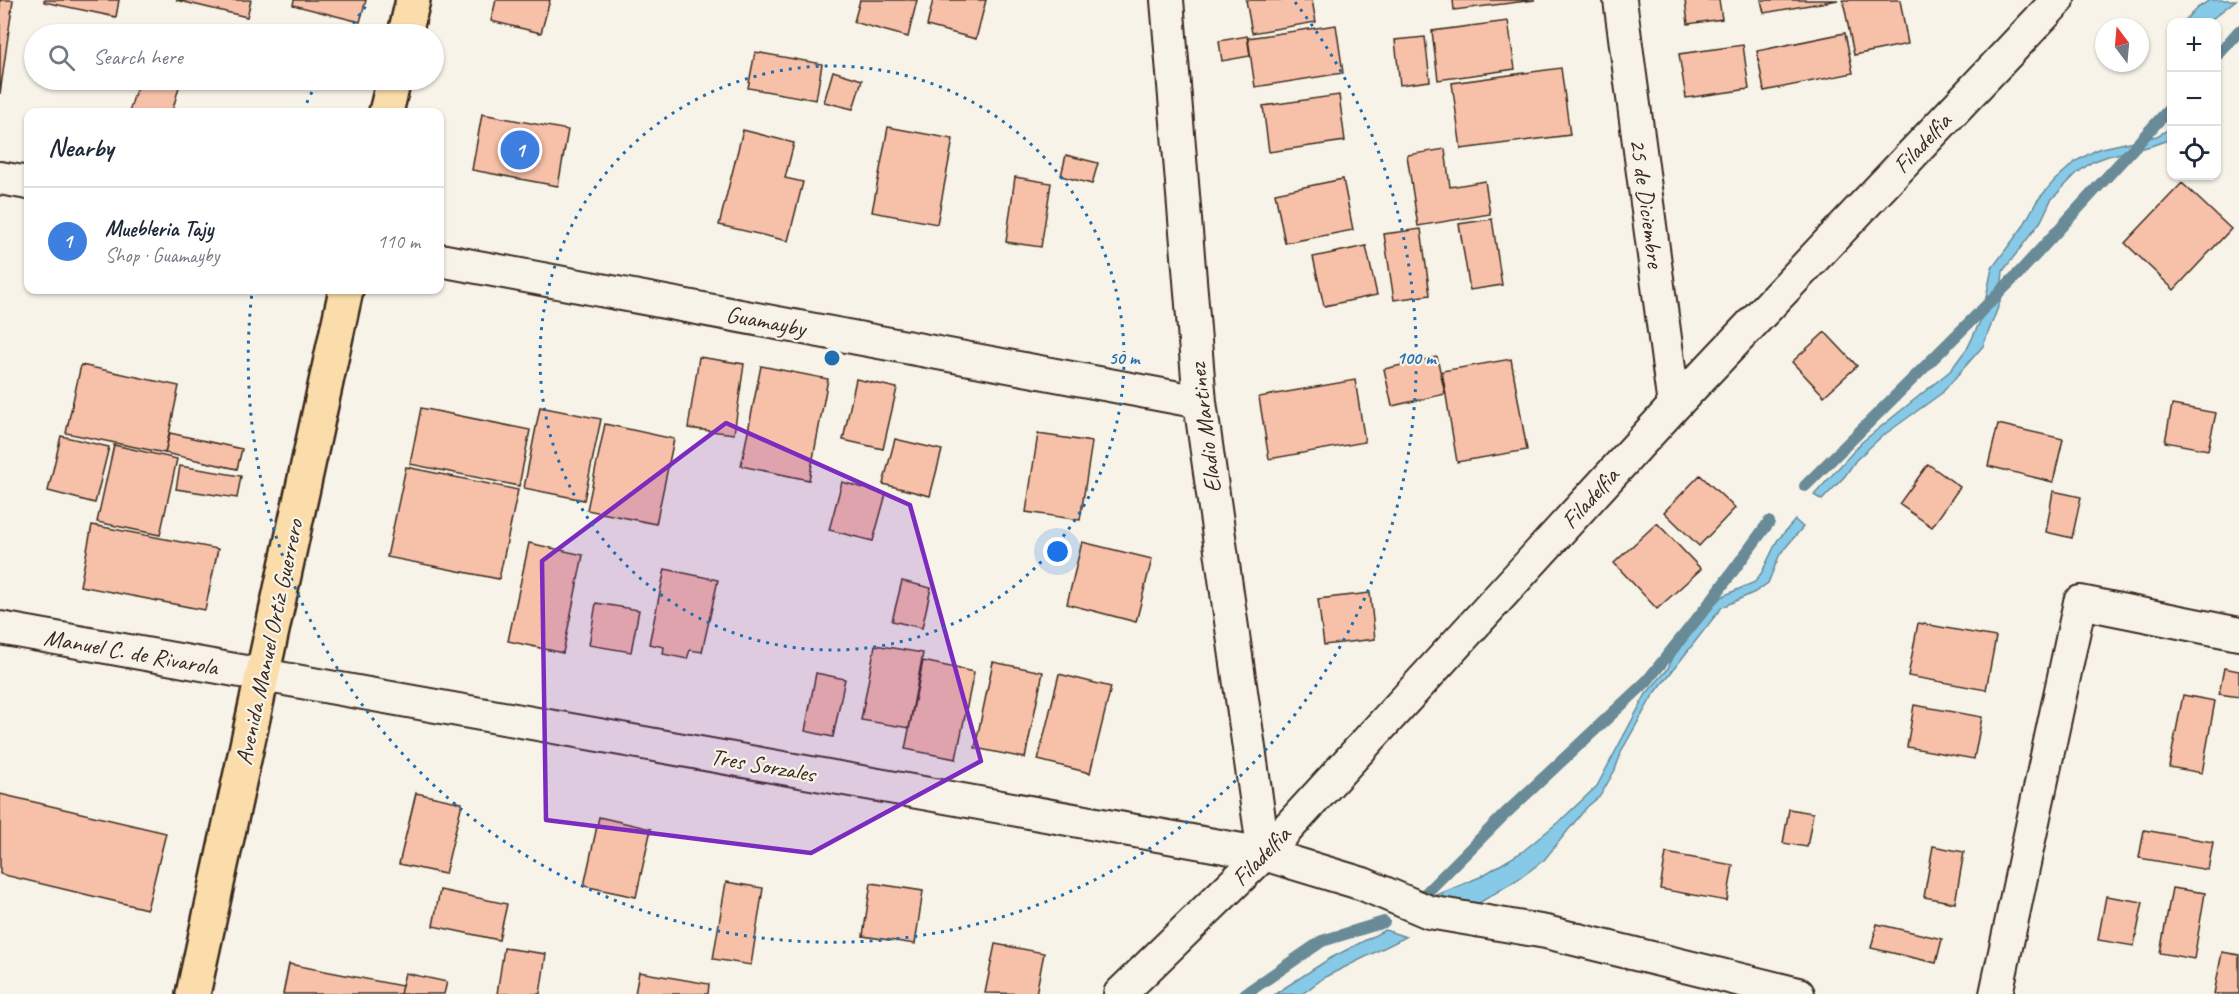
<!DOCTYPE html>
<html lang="en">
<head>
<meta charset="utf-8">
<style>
	body { margin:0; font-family:Caveat,sans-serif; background:#f6f6f7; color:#1f2937 }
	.controls { position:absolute; right:18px; top:18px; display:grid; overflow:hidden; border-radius:12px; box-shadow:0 2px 4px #0004 }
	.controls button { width:54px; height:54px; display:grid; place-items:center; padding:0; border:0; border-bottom:2px solid #e0e1e3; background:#fff; color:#1f2937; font:30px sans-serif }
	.compass { position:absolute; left:2095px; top:18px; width:54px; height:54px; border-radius:50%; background:#fff; box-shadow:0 2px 4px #0004; rotate:344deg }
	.you { position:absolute; left:1058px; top:552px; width:21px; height:21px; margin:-15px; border:4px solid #fff; border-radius:50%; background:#1a73e8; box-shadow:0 0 0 9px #1a73e833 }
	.badge { display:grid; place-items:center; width:39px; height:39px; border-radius:50%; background:#d93025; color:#fff; font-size:20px; font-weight:700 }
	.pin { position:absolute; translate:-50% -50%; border:3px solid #fff; box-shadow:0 2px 6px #0006 }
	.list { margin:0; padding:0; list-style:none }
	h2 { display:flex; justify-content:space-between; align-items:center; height:78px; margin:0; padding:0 24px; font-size:26px }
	h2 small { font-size:20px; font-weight:400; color:#747a83 }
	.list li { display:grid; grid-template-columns:39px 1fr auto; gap:18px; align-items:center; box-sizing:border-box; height:108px; padding:0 24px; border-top:2px solid #e0e1e3 }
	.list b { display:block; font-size:22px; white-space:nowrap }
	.list p { margin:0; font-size:20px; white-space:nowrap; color:#747a83 }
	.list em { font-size:20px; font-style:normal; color:#747a83 }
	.icon { flex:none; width:33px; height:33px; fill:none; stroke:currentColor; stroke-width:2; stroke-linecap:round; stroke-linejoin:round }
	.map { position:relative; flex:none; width:2239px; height:994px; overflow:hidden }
	.search { position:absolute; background:#fff; box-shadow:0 2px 4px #0004; left:24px; top:24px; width:420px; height:66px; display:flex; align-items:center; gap:15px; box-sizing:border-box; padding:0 21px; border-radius:33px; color:#747a83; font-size:22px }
	.panel { position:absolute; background:#fff; box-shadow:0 2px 4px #0004; left:24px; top:108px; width:420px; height:186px; border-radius:12px }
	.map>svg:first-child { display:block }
	.water { fill:#87cae8; stroke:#698a97; stroke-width:1.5 }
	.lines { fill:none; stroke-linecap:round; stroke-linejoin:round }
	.stream { stroke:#698a97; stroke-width:12 }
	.building { fill:#f7c1a9; stroke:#3b2a1e; stroke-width:1.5 }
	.minor-casing { stroke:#3b2a1e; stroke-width:36 }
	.primary-casing { stroke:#3b2a1e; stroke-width:38 }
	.minor { stroke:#f7f3e8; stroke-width:32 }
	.primary { stroke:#fbddab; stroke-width:33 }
	.marked { fill:#7b2cbf; fill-opacity:0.2; stroke:#7b2cbf; stroke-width:4.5; stroke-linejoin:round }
	.ring { fill:none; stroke:#1f6fb2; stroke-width:3; stroke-dasharray:3 6 }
	.labels { text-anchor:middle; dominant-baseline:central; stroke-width:4.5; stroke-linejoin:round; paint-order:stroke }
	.street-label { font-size:24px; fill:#3b2a1e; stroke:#f7f3e8 }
	.centre { fill:#1f6fb2; stroke:#f7f3e8; stroke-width:3 }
	.ring-label { font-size:18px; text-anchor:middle; font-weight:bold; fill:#1f6fb2; stroke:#f7f3e8; stroke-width:4.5; stroke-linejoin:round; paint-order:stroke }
</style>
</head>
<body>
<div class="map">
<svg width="2239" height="994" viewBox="0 0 2239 994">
	<rect width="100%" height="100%" fill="#f7f3e8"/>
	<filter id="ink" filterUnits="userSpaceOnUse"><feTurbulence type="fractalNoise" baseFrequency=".0167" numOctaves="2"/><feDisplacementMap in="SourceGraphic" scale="12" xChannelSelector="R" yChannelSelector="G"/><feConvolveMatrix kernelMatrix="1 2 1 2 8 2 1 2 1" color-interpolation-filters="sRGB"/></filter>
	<g filter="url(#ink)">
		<!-- water -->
		<path class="water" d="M2210,0H2236L2208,22H2183L2197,8Z
			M2171,128V139L2151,146L2108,156L2092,162L2076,174L2051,200L2041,221L2003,271L2000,302L1983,346L1942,393L1881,437L1856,460L1845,476L1822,500L1814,495L1862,442L1950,371L1968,347L1982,317L1992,268L2022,228L2037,201L2055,180L2076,161L2098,149L2157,136Z
			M1795,520L1803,527L1780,554L1768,583L1755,592L1722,607L1652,697L1622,750L1615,770L1600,796L1587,807L1544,860L1520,878L1471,908L1432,897L1480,877L1522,852L1562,819L1597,786L1646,694L1667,670L1676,652L1713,604L1723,596L1755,582L1762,572L1777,541Z
			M1385,930L1406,937L1325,977L1302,994H1275L1329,959Z"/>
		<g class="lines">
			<!-- stream -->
			<path class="stream" d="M2216,57L2239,31
				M1805,486L2017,275L2172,106
				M1424,895L1505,814L1647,681L1708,605L1769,522
				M1245,994L1322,941L1384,922"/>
		</g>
		<!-- building -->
		<path class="building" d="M0,0H13L0,94Z
			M44,0H119L116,17L44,2Z
			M176,0H251L247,17Z
			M294,0H366L360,22L293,5Z
			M496,0H550L541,33L491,21Z
			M860,0H917L908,37L854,22Z
			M933,0H986L976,39L927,26Z
			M1246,0H1312L1316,22L1252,33Z
			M1453,0H1535L1454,10Z
			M1685,0H1719L1722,19L1688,24Z
			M1761,0H1838L1764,13Z
			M1843,0H1900L1908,44L1854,55Z
			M1508,21L1515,69L1438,80L1432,31Z
			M1336,25L1343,73L1255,87L1248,38Z
			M1845,33L1853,73L1764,91L1757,51Z
			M1247,36L1250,56L1222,61L1219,41Z
			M1425,37L1430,81L1400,85L1395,40Z
			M1743,45L1749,89L1686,98L1679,54Z
			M755,52L822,64L816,100L748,88Z
			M1561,68L1570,135L1461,149L1452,83Z
			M833,71L862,80L853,109L824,102Z
			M139,80H181L172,112H129Z
			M1339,95L1345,141L1269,152L1263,106Z
			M482,114L568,130L558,186L472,170Z
			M888,127L953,139L937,224L872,212Z
			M743,130L794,143L785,178L803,182L788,241L719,225Z
			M1445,149L1450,187L1485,181L1490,214L1418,226L1407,155Z
			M1066,155L1098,163L1092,184L1061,176Z
			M1015,177L1051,183L1041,247L1006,242Z
			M1343,179L1353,230L1285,243L1275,193Z
			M2182,183L2231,229L2174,290L2125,243Z
			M1492,219L1502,285L1470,290L1459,224Z
			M1421,229L1430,295L1394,300L1384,234Z
			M1366,246L1377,295L1324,306L1313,257Z
			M1825,332L1857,366L1824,396L1792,362Z
			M699,357L744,364L734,434L688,428Z
			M1437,357L1445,394L1392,406L1384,369Z
			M1511,359L1527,450L1457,462L1442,371Z
			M81,365L179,386L165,453L66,433Z
			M761,366L828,379L809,480L741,466Z
			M856,379L897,388L883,449L843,440Z
			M1355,380L1365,442L1269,459L1259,397Z
			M2172,405L2216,413L2208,450L2165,442Z
			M540,407L601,419L584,500L524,488Z
			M421,408L530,430L519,486L410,464Z
			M605,424L674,439L656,524L587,510Z
			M1998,424L2063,439L2053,482L1988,466Z
			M170,433L242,449L237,469L165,453Z
			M1038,434L1092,442L1080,520L1026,512Z
			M61,436L109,447L95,503L48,491Z
			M895,439L942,450L930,496L883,484Z
			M114,445L177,459L160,535L97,522Z
			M1928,464L1960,487L1932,527L1899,504Z
			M180,466L241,476L237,498L176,489Z
			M406,467L518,490L499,579L387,557Z
			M1700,475L1735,508L1699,546L1664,512Z
			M842,482L886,494L873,541L829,530Z
			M2053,491L2081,497L2072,538L2046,532Z
			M1657,523L1701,569L1657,609L1614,563Z
			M92,525L218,549L205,610L80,586Z
			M1082,542L1152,559L1136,622L1067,604Z
			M529,543L583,555L563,653L508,641Z
			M665,569L718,580L702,652L690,650L687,659L663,654L664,647L649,644Z
			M902,581L931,588L922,628L892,621Z
			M1370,593L1375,639L1324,645L1318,599Z
			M596,603L639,610L631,652L589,645Z
			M1918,623L1996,637L1986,690L1908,676Z
			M875,645L923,653L909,728L861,720Z
			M923,661L974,672L956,759L905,749Z
			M993,662L1043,672L1025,758L975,748Z
			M2224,668L2239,671V697L2219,694Z
			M816,673L845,679L833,737L805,731Z
			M1059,674L1111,687L1090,773L1038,760Z
			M2183,695L2215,701L2202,773L2169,767Z
			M1914,705L1982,717L1974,759L1907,747Z
			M416,793L462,803L445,874L399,864Z
			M0,794L166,833L147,909L0,874Z
			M1789,809L1813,813L1807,847L1783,843Z
			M599,817L651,829L636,897L584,886Z
			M2144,830L2213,842L2208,870L2139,858Z
			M1933,846L1964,852L1955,903L1924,897Z
			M1666,853L1733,865L1727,901L1660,889Z
			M726,882L763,888L751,965L713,959Z
			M871,883L923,891L915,944L863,936Z
			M2172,888L2205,893L2194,959L2160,953Z
			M440,890L507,904L499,940L433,926Z
			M2106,896L2143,902L2134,946L2098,940Z
			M1877,924L1942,939L1936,963L1871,948Z
			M995,944L1044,953L1036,994L985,993Z
			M504,948L546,954L540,994H497Z
			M2222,952L2239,955V994H2214Z
			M289,964L402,986L400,994H283Z
			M639,972L709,984L708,994H635Z
			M405,973L447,982L444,994H400Z"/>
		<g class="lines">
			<defs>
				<path id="minor" d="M1167,0L1200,402L1264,854
					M1620,0L1674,406
					M0,178L28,183
					M440,260L1200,402
					M0,628L1264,854L1363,884L1429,912L1546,932L1798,994
					M1120,994L1264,854L1674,406L2058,0
					M1996,994L2080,602L2239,634"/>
				<path id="primary" d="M405,34L413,0
					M386,112L394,80
					M193,994L346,290"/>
			</defs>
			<!-- minor casing -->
			<use href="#minor" class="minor-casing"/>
			<!-- primary casing -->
			<use href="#primary" class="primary-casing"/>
			<!-- minor -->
			<use href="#minor" class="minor"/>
			<!-- primary -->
			<use href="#primary" class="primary"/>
		</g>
	</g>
	<!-- marked area -->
	<path class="marked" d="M726,423L910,505L981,761L811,853L546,820L542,561Z"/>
	<!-- distance rings -->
	<g class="ring">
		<circle cx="832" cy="358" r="292"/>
		<path d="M303 111A584 584 0 0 1 316 84M348 31A584 584 0 0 1 369 2M1295 2A584 584 0 1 1 252 292"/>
	</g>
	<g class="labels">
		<!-- street labels -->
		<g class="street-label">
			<text transform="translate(1922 143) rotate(-47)">Filadelfia</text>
			<text transform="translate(1647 203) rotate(82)">25 de Diciembre</text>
			<text transform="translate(766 321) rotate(11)">Guamayby</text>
			<text transform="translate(1205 428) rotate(-97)">Eladio Martinez</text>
			<text transform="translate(1590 498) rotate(-48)">Filadelfia</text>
			<text transform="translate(269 642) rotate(-78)">Avenida Manuel Ortíz Guerrero</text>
			<text transform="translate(131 652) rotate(10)">Manuel C. de Rivarola</text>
			<text transform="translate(763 765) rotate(10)">Tres Sorzales</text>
			<text transform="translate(1261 856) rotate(-46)">Filadelfia</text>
		</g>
	</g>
	<circle cx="832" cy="358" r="9" class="centre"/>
	<g class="ring-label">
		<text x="1124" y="364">50 m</text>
		<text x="1416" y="364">100 m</text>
	</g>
</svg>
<div class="controls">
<button>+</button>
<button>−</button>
<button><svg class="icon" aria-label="locate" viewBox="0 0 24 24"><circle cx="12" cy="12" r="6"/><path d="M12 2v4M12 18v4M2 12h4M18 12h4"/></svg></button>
</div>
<svg class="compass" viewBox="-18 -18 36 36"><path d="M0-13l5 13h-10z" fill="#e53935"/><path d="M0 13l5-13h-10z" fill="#747a83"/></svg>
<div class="you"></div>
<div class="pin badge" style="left:520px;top:150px;background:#3f7fe0">1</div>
<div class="search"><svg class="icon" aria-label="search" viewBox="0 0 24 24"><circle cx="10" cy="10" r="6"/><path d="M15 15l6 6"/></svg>Search here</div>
<section class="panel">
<h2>Nearby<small></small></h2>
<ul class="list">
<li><span class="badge" style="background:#3f7fe0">1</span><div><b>Muebleria Tajy</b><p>Shop · Guamayby</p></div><em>110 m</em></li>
</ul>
</section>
</div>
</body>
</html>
